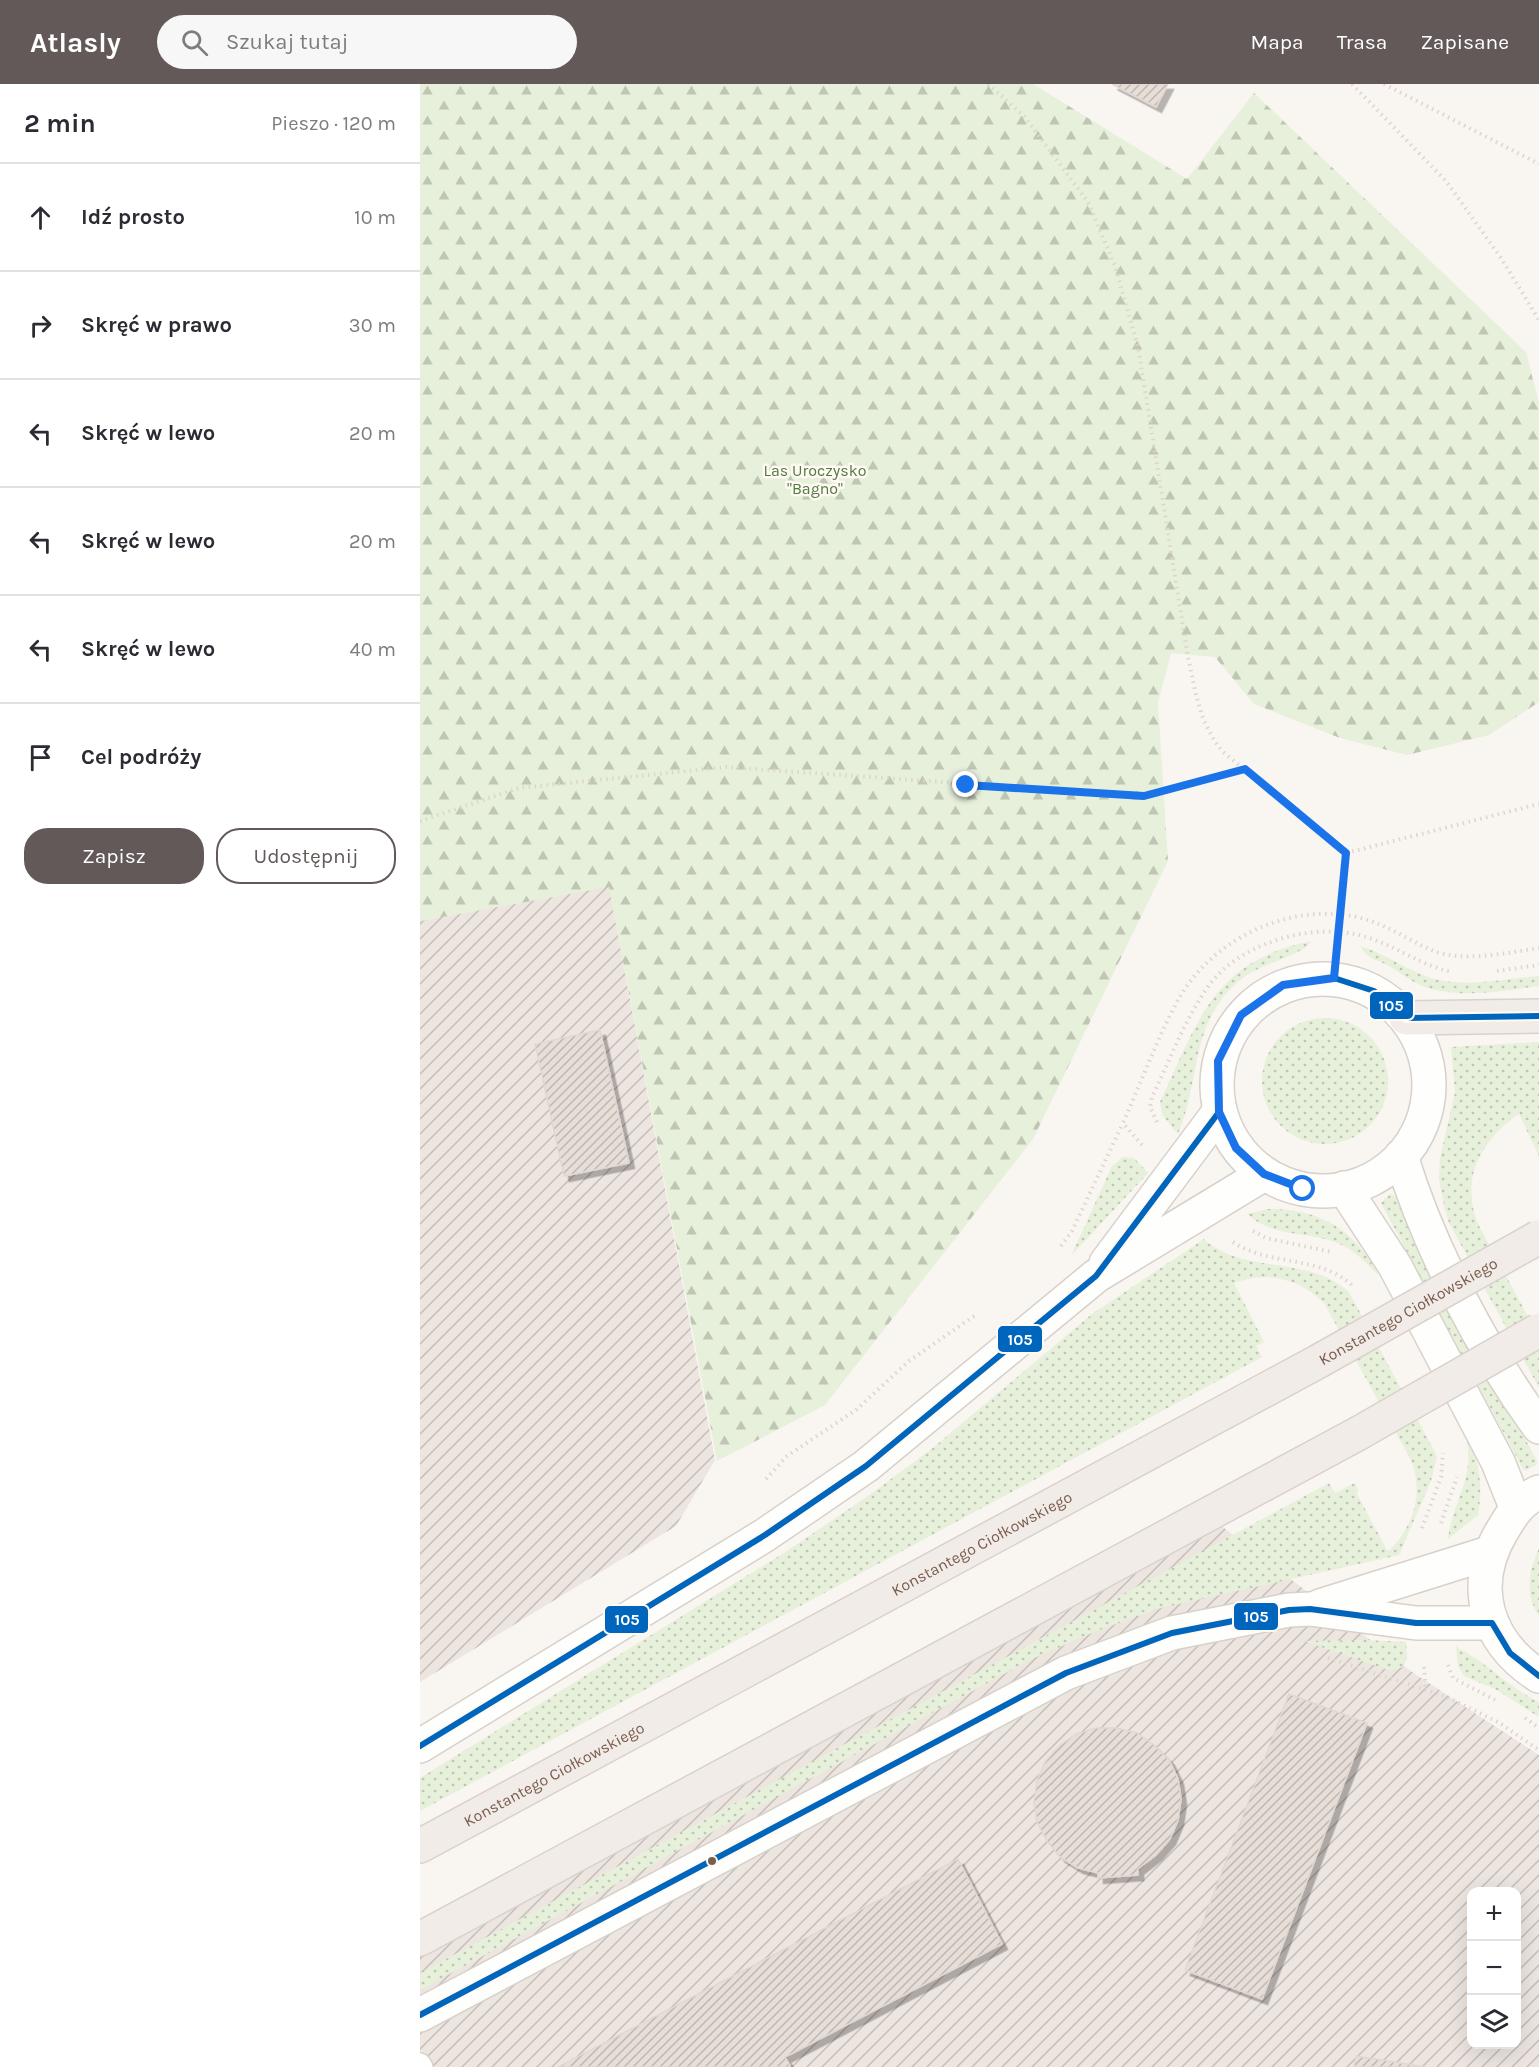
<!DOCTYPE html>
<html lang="pl">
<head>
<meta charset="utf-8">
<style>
	body { margin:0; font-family:Karla,sans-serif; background:#f7f7f7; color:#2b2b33 }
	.controls { position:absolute; right:18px; bottom:18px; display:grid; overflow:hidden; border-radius:12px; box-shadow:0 6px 24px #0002 }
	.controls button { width:54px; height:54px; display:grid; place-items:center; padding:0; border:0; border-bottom:2px solid #e1e1e2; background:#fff; color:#2b2b33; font:30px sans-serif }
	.stop { position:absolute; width:18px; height:18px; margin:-14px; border:4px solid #1a73e8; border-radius:50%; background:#fff }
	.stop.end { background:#1a73e8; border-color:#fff; box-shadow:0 2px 6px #0008 }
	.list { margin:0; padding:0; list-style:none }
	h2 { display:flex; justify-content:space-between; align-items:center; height:78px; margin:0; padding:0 24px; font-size:26px }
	h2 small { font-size:20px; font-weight:400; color:#7c7c81 }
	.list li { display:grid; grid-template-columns:39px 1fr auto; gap:18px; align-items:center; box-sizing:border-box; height:108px; padding:0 24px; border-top:2px solid #e1e1e2 }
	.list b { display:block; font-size:22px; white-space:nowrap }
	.list em { font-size:20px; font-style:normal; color:#7c7c81 }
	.actions { display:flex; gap:12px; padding:18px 24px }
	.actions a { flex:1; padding:14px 0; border:2px solid #625958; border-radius:24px; text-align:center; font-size:21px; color:#625958 }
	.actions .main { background:#625958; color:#fff }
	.icon { flex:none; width:33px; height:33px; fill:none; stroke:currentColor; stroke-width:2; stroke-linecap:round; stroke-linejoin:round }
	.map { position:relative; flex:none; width:1119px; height:1983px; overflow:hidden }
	header { display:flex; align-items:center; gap:36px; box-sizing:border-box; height:84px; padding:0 30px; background:#625958; color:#fff }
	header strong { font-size:28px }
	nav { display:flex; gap:33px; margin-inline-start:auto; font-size:21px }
	.search { width:420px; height:54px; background:#f7f7f7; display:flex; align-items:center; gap:15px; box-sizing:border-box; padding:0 21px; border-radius:33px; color:#7c7c81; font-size:22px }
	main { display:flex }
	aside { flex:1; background:#fff }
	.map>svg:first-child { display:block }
	.industrial { fill:url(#industrial-furrows); fill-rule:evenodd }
	.grass { fill:url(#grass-dots) }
	.forest { fill:url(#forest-firs) }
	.building { fill:url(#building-hatch); stroke:#e2d8d2; stroke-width:1.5; filter:url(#shadow) }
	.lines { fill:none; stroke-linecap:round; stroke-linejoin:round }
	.service-casing { stroke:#d7d1cb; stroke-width:24 }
	.minor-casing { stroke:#d7d1cb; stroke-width:36 }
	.tertiary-casing { stroke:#d7d1cb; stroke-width:36 }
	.trunk-casing { stroke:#dad1cc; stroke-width:36 }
	.path { stroke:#dcd5d0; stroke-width:4; stroke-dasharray:1.5 4.5; stroke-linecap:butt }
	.service { stroke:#fefefd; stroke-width:21 }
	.minor { stroke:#fefefd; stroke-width:33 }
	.tertiary { stroke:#fefefd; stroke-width:33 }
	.trunk { stroke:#f2ece8; stroke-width:33 }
	.trunk-bridge-casing { stroke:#dad1cc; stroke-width:36; stroke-linecap:butt }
	.trunk-bridge { stroke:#f2ece8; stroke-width:33 }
	.bus-1-casing { stroke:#fffaf3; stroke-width:10 }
	.bus-1 { stroke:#0065bd; stroke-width:6 }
	.route { stroke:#1a73e8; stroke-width:8 }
	.bus-dot { fill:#7a5c4d; stroke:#fffaf3; stroke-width:2 }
	.labels { text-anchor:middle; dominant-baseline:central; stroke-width:5; stroke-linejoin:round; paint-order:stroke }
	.park-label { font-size:16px; fill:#537a41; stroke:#fffaf3 }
	.street-label { font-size:16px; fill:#7a5c4d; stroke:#fffaf3 }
	.line-badge { stroke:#fffaf3; stroke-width:2 }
	.badge-label { font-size:16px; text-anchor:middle; font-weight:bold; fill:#fff }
</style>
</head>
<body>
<header>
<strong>Atlasly</strong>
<div class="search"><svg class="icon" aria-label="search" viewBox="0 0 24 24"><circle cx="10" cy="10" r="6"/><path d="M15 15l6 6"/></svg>Szukaj tutaj</div>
<nav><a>Mapa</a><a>Trasa</a><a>Zapisane</a></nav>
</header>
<main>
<aside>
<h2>2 min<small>Pieszo · 120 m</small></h2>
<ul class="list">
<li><svg class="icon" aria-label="ahead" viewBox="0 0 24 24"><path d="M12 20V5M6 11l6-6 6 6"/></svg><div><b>Idź prosto</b></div><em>10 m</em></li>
<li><svg class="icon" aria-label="right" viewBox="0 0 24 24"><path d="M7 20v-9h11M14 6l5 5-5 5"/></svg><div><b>Skręć w prawo</b></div><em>30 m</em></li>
<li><svg class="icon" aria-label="left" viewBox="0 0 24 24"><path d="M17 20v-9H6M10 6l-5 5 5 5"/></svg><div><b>Skręć w lewo</b></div><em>20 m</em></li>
<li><svg class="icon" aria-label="left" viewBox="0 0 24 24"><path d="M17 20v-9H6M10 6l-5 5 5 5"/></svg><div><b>Skręć w lewo</b></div><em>20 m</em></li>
<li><svg class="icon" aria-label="left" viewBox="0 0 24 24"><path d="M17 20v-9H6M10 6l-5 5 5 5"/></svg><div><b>Skręć w lewo</b></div><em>40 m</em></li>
<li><svg class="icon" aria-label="arrive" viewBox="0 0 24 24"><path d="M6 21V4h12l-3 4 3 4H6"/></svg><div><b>Cel podróży</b></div></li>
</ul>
<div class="actions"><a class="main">Zapisz</a><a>Udostępnij</a></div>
</aside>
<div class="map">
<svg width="1119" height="1983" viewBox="0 0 1119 1983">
	<defs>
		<pattern id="industrial-furrows" width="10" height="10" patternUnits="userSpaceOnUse" patternTransform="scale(1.5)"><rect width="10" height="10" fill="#ede5e0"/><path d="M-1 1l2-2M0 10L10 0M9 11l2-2" fill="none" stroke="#c5bdb8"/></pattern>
		<pattern id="grass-dots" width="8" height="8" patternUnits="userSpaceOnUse" patternTransform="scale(1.5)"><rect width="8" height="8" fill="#e7f0db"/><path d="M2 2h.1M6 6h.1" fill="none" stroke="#c0c6b4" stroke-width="1.8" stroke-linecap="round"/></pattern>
		<pattern id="forest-firs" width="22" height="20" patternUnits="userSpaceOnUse" patternTransform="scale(1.5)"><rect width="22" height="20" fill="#e7f0db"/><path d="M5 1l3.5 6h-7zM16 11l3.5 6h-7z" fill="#c0c6b4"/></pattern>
		<pattern id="building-hatch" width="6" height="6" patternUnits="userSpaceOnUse" patternTransform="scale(1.5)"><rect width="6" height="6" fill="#e6ded7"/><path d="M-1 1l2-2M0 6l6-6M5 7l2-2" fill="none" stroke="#bfb7b1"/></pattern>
		<filter id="shadow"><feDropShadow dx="5.5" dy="5.5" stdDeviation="0" flood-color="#0004"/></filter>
	</defs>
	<rect width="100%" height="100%" fill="#f9f5f0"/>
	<!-- industrial -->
	<path class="industrial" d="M189,802L295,1376L256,1442L0,1598V837Z
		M787,1431L992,1588L1119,1671V1983H0V1863ZM1052,1808H1096V1960H1052Z"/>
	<!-- grass -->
	<path class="grass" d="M892,857C876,875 844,878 824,893C768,936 782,994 758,1050L743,1032L740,1018C778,938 793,876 892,857Z
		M940,862C963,869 981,882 1003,891C1038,906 1082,895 1119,892V902C1081,907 1037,916 1000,901C989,896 979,888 969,882C955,874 949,877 940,862Z
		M842 997a63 63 0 1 1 126 0a63 63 0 1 1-126 0Z
		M1119,958V1072L1099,1030C1060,1057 1039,1096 1059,1142L1119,1253V1304L1029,1139L1024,1122L1019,1095L1020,1074L1035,1008L1031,963Z
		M703,1073L714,1074L728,1089L651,1172L692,1082Z
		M970,1110L975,1112L1117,1377L1116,1381L1106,1386L1103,1385L961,1119Z
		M848,1125C901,1125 934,1145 959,1192C946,1178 933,1165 915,1158C885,1147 852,1153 827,1130Z
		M784,1155C825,1192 887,1170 929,1208L1017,1372L1011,1397L979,1471L741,1524L679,1546L610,1576L0,1906V1889L909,1399L915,1409L935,1399L938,1405L937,1410L967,1466H970C994,1441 1004,1409 991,1376L904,1219C879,1194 847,1187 814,1199L844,1258L836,1262L842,1273L0,1727V1694L364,1469L448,1412L514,1363L672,1230Z
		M1046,1351C1060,1377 1063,1403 1058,1431L1028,1455C1033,1414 1056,1396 1046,1351Z
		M1119,1464V1532C1104,1510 1109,1486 1119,1464Z
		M946,1556L986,1558L987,1573L983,1583L971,1587L884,1557Z
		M1036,1563C1067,1578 1089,1604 1119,1618V1633L1075,1605L1044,1592L1038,1582Z"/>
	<!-- forest -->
	<path class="forest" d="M0,0H613L767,95L834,9L1106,268L1119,320V618L1069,651L987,671L920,654L834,620L795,573L751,569L738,619L748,777L613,1055L405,1321L297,1377L189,803L0,837Z"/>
	<!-- building -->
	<path class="building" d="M692,0H748L736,23Z
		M180,946L209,1079L144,1092L115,960Z
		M869,1610L947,1639L842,1915L765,1886Z
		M676,1644H697L717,1649L734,1661L749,1676L758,1695L761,1715L758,1736L750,1755L736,1771L718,1785V1791L678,1794V1789L658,1784L640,1773L627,1757L617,1738L614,1718L617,1697L625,1678L639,1662L656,1650Z
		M538,1775L582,1860L365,1973L370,1982L367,1983H138Z
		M936,1972L1006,1983H934Z"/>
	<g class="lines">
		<defs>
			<path id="service" d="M0,1980L2,1983"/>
			<path id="minor" d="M686,1179L799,1028
				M900,1522L1069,1469
				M0,1662L345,1451L446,1382L676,1192L844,1090
				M0,1931L646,1589L752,1549L869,1526L890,1525L996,1539H1072"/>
			<path id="tertiary" d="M797 1001a106 106 0 1 1 212 0a106 106 0 1 1-212 0Z
				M981,1072C1009,1164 1062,1265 1119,1343
				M924,1104L975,1182L1078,1378L1096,1423
				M1119,1408C1100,1417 1092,1430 1082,1447C1049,1502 1066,1558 1119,1592"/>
			<g id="trunk">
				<path d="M986,934L1119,932"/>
				<path id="s1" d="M0,1762L899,1277"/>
				<path d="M0,1855L939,1349"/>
			</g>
		</defs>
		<!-- service casing -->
		<use href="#service" class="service-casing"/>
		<!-- minor casing -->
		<use href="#minor" class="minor-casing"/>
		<!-- tertiary casing -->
		<use href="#tertiary" class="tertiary-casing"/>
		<!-- trunk casing -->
		<use href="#trunk" class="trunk-casing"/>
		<!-- path -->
		<path class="path" d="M568,0L604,32L668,118L695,182L718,263L768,573C776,609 779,639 803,668L926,769
			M932,0L1026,97L1081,174L1119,236
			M964,0L1119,80
			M0,737L99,704L306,683L724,712L825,685
			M1077,887L1119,881
			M914,894L926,769L1119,720
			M737,1038L730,1023L732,1013C750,976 765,934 790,900C821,859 890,839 939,851C972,859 997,880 1031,888
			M722,1061L703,1039C722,997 738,951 761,911C796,852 875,817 941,834C967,841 987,855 1011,866C1043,879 1086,869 1119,864
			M833,1147L846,1154L912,1168
			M813,1158C850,1183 898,1170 933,1202
			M641,1162L652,1147L703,1039
			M346,1395L367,1372L436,1326L489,1277L557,1230
			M1021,1439L1037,1393
			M1002,1444L1021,1393L1023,1369
			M908,1574L1025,1612L1078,1638L1119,1666
			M1028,1581L1033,1594L1075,1616
			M1004,1583L1006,1606
			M1105,1634L1119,1644"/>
		<!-- service -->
		<use href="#service" class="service"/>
		<!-- minor -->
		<use href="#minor" class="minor"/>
		<!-- tertiary -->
		<use href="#tertiary" class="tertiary"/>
		<!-- trunk -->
		<use href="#trunk" class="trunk"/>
		<defs>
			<g id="trunk-bridge">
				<path id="s2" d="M899,1277L1119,1153"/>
				<path d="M939,1349L1119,1246"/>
			</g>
		</defs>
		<!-- trunk-bridge casing -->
		<use href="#trunk-bridge" class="trunk-bridge-casing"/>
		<!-- trunk-bridge -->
		<use href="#trunk-bridge" class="trunk-bridge"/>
		<defs>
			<path id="bus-1" d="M0,1662L345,1451L446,1382L676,1192L799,1028L798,977L821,931L863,901L914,894L954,907L986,934L1119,932
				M0,1931L646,1589L752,1549L869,1526L890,1525L996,1539H1072L1090,1569L1119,1592"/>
		</defs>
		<!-- bus-1 casing -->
		<use href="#bus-1" class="bus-1-casing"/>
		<!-- bus-1 -->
		<use href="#bus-1" class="bus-1"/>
	</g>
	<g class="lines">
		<!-- route -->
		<path class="route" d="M546,701L724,712L825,685L926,769L914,894L863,901L821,931L798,977L799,1028L816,1064L844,1090L883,1105"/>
	</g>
	<!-- markers -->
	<circle class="bus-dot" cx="292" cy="1777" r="5"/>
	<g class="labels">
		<!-- park labels -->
		<g class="park-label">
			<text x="395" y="386">Las Uroczysko<tspan x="395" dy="18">"Bagno"</tspan></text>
		</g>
		<!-- street labels -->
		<g class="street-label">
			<text stroke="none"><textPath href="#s2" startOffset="102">Konstantego Ciołkowskiego</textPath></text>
			<text stroke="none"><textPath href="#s1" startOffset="638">Konstantego Ciołkowskiego</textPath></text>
			<text stroke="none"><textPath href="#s1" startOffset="152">Konstantego Ciołkowskiego</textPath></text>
		</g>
	</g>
	<g class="line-badge">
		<rect x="949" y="907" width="45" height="29" rx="6" fill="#0065bd"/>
		<rect x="577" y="1241" width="46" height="28" rx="6" fill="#0065bd"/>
		<rect x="813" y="1518" width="46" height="29" rx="6" fill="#0065bd"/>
		<rect x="184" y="1521" width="45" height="29" rx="6" fill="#0065bd"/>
	</g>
	<g class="badge-label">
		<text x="971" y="927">105</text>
		<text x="600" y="1261">105</text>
		<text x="836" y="1538">105</text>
		<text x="207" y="1541">105</text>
	</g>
</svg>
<div class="controls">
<button>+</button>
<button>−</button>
<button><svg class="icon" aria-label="layers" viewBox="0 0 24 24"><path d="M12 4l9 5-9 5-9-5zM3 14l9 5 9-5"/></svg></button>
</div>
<div class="stop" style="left:883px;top:1105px"></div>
<div class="stop end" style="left:546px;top:701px"></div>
</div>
</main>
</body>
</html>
